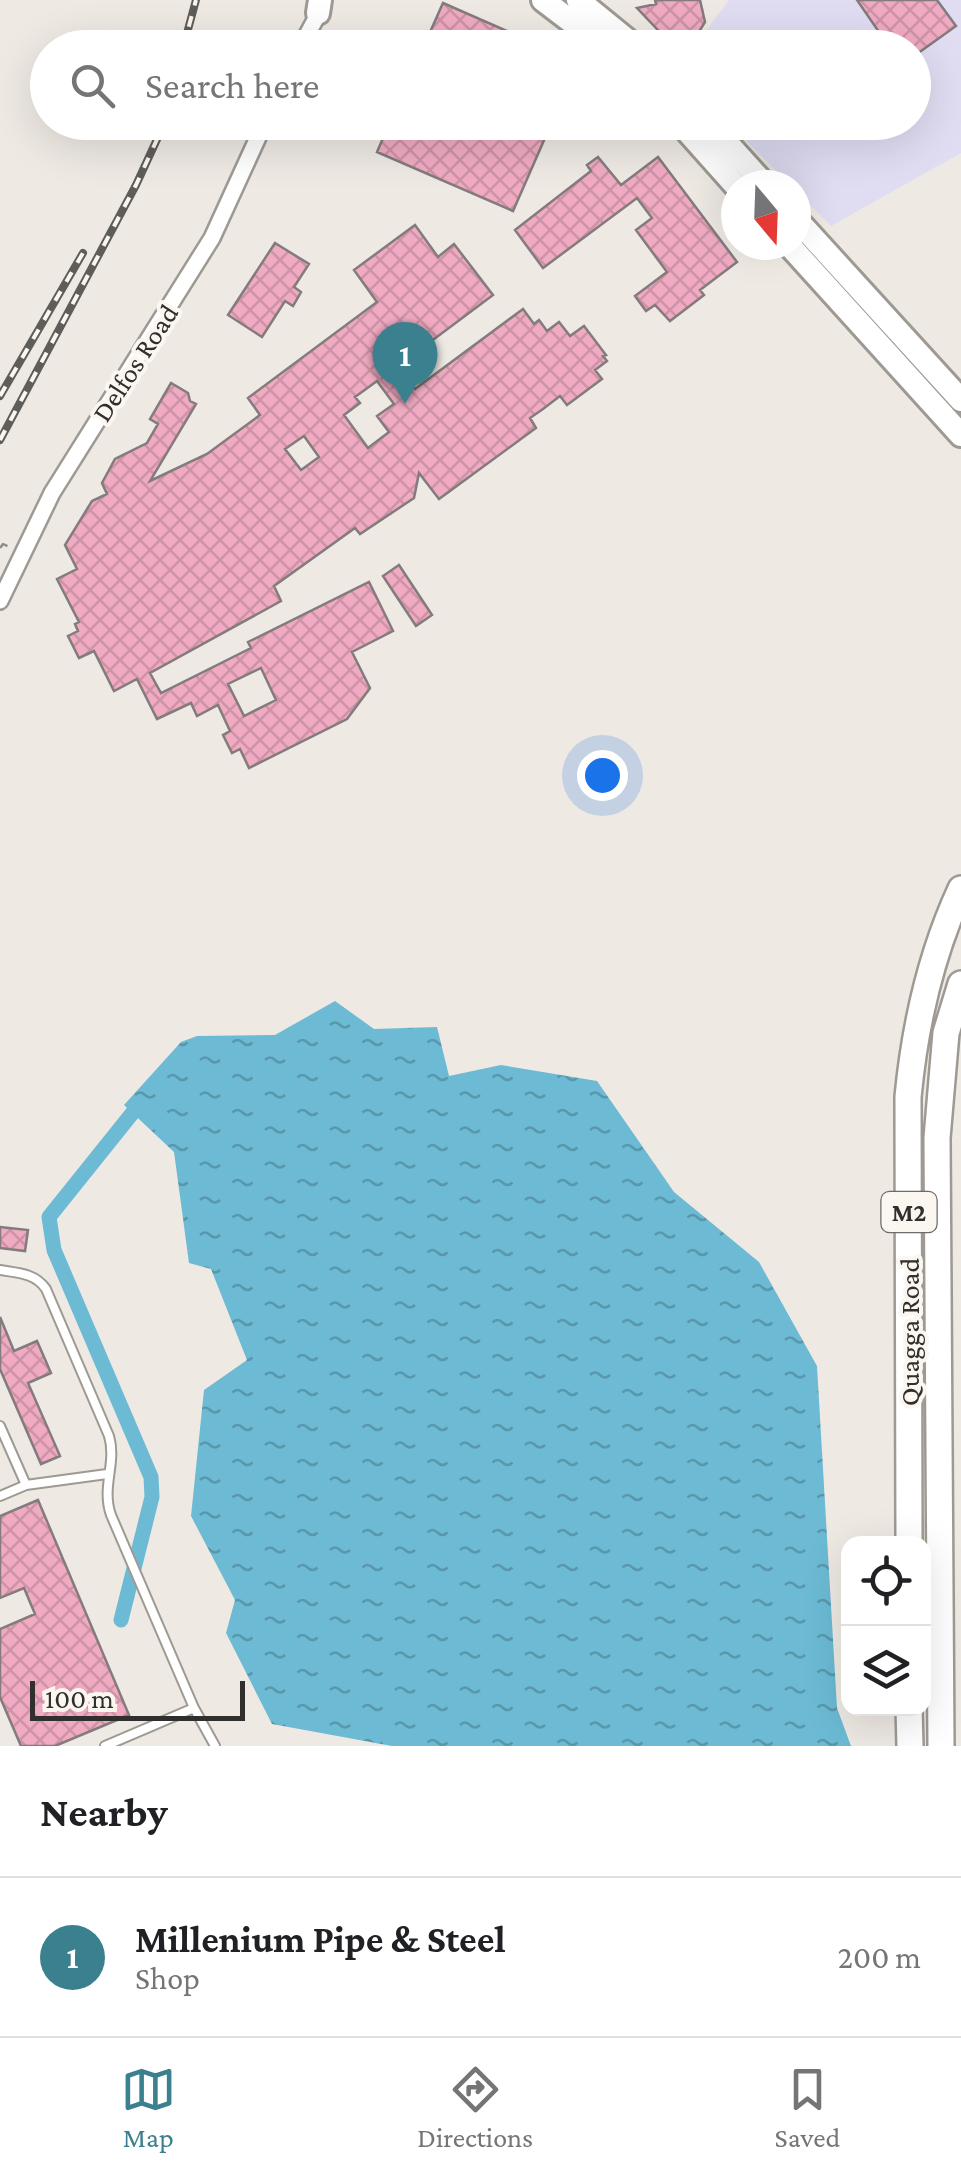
<!DOCTYPE html>
<html lang="en">
<head>
<meta charset="utf-8">
<style>
	body { margin:0; font-family:"Crimson Pro",serif; background:#f6f6f6; color:#202124 }
	.controls { position:absolute; right:30px; bottom:30px; display:grid; overflow:hidden; border-radius:20px; box-shadow:0 10px 40px #0002 }
	.controls button { width:90px; height:90px; display:grid; place-items:center; padding:0; border:0; border-bottom:2px solid #e0e0e0; background:#fff; color:#202124; font:50px sans-serif }
	.compass { position:absolute; left:721px; top:170px; width:90px; height:90px; border-radius:50%; background:#fff; box-shadow:0 10px 40px #0002; rotate:161deg }
	.scale { position:absolute; left:30px; bottom:25px; width:215px; box-sizing:border-box; padding-left:10px; border:5px solid #312f2d; border-top:0; font-size:28px; line-height:35px; white-space:nowrap; color:#312f2d; -webkit-text-stroke:8px #fbf7f0; paint-order:stroke }
	.you { position:absolute; left:602px; top:775px; width:35px; height:35px; margin:-25px; border:8px solid #fff; border-radius:50%; background:#1a73e8; box-shadow:0 0 0 15px #1a73e833 }
	.badge { display:grid; place-items:center; width:65px; height:65px; border-radius:50%; background:#3b808e; color:#fff; font-size:32px; font-weight:700 }
	.pin { position:absolute; translate:-50% -82px; filter:drop-shadow(0 2px 5px #0008) }
	.pin::after { content:''; position:absolute; top:52px; width:35px; height:30px; background:inherit; clip-path:polygon(0 0,100% 0,50% 100%) }
	.list { margin:0; padding:0; list-style:none }
	h2 { display:flex; justify-content:space-between; align-items:center; height:130px; margin:0; padding:0 40px; font-size:42px }
	h2 small { font-size:32px; font-weight:400; color:#757577 }
	.list li { display:grid; grid-template-columns:65px 1fr auto; gap:30px; align-items:center; box-sizing:border-box; height:160px; padding:0 40px; border-top:2px solid #e0e0e0 }
	.list b { display:block; font-size:38px; white-space:nowrap }
	.list p { margin:0; font-size:32px; white-space:nowrap; color:#757577 }
	.list em { font-size:32px; font-style:normal; color:#757577 }
	.icon { flex:none; width:55px; height:55px; fill:none; stroke:currentColor; stroke-width:2; stroke-linecap:round; stroke-linejoin:round }
	.map { position:relative; flex:none; width:961px; height:1746px; overflow:hidden }
	.search { position:absolute; background:#fff; box-shadow:0 10px 40px #0002; left:30px; right:30px; top:30px; height:110px; display:flex; align-items:center; gap:25px; box-sizing:border-box; padding:0 35px; border-radius:55px; color:#757577; font-size:38px }
	.sheet { height:290px; background:#fff }
	nav { display:flex; justify-content:space-around; align-items:center; box-sizing:border-box; height:140px; border-top:2px solid #e0e0e0; background:#fff; font-size:28px; color:#757577 }
	nav a { display:grid; justify-items:center; gap:5px }
	nav .on { color:#3b808e }
	.map>svg:first-child { display:block }
	.education { fill:#e0ddf3 }
	.water { fill:url(#water-ripples) }
	.lines { fill:none; stroke-linecap:round; stroke-linejoin:round }
	.canal { stroke:#6cbad4; stroke-width:15 }
	.building { fill:url(#building-cross-hatch); stroke:#837b7d; stroke-width:2.5; fill-rule:evenodd }
	.service-casing { stroke:#9e9a93; stroke-width:12 }
	.minor-casing { stroke:#9e9a93; stroke-width:20 }
	.secondary-casing { stroke:#9e9a93; stroke-width:28 }
	.primary-casing { stroke:#9e9a93; stroke-width:30 }
	.path { stroke:#908c88; stroke-width:2.5; stroke-dasharray:10 5; stroke-linecap:butt }
	.service { stroke:#fff; stroke-width:8 }
	.minor { stroke:#fff; stroke-width:15 }
	.secondary { stroke:#fff; stroke-width:22 }
	.primary { stroke:#fff; stroke-width:25 }
	.rail-casing { stroke:#5f5d5a; stroke-width:8 }
	.rail { stroke:#fbf7f0; stroke-width:4; stroke-dasharray:11; stroke-linecap:butt }
	.labels { text-anchor:middle; dominant-baseline:central; stroke-width:8; stroke-linejoin:round; paint-order:stroke }
	.shield { fill:#fbf7f0; stroke:#6e6b68; stroke-width:2.5 }
	.shield-label { font-size:25px; font-weight:bold; fill:#312f2d }
	.street-label { font-size:28px; fill:#312f2d; stroke:#fbf7f0 }
</style>
</head>
<body>
<div class="map">
<svg width="961" height="1746" viewBox="0 0 961 1746">
	<defs>
		<pattern id="water-ripples" width="26" height="14" patternUnits="userSpaceOnUse" patternTransform="scale(2.5)"><rect width="26" height="14" fill="#6cbad4"/><path d="M2 4q2-2 4 0t4 0M15 11q2-2 4 0t4 0" fill="none" stroke="#5998ac"/></pattern>
		<pattern id="building-cross-hatch" width="8" height="8" patternUnits="userSpaceOnUse" patternTransform="scale(2.5)"><rect width="8" height="8" fill="#f0abc2"/><path d="M0 0l8 8M0 8l8-8" fill="none" stroke="#ce93a7"/></pattern>
	</defs>
	<rect width="100%" height="100%" fill="#eee9e3"/>
	<!-- education -->
	<path class="education" d="M729,0H961V153L831,226L796,191V185H790L729,123L914,122V48H693Z"/>
	<!-- water -->
	<path class="water" d="M335,1001L374,1029L437,1027L449,1076L501,1065L597,1081L674,1192L759,1262L817,1366L837,1708L851,1746H392L272,1724L226,1633L235,1600L191,1516L204,1390L247,1360L211,1269L189,1263L174,1152L124,1105L181,1042L197,1036L275,1035Z"/>
	<g class="lines">
		<!-- canal -->
		<path class="canal" d="M121,1620L152,1497L151,1477L54,1250L49,1217L134,1111"/>
	</g>
	<!-- building -->
	<path class="building" d="M655,0H700L705,22L689,48H675L637,8L656,4Z
		M857,0H937L956,26L914,56V48H890Z
		M443,3L546,48H423Z
		M390,122H552L513,211L377,152Z
		M598,157L621,185L658,157L737,262L700,290L704,295L670,321L655,305L646,311L635,296L667,272L636,230L652,218L637,198L543,268L515,230L591,171L587,165Z
		M415,225L438,257L454,244L493,295L398,366L415,389L523,309L534,324L539,320L547,331L559,322L570,336L584,326L606,355L603,356L607,361L595,370L602,379L567,405L560,396L543,409L530,418L536,428L439,499L419,473L414,498L360,534L355,528L274,586L281,601L150,673L161,693L251,648L248,642L369,582L393,631L352,652L370,688L347,719L249,768L240,749L232,753L223,735L230,731L218,705L197,716L191,703L157,719L137,679L114,691L94,651L79,658L68,636L78,631L75,624L79,622L57,579L77,569L65,545L92,501L107,494L102,483L115,459L147,443L158,424L150,419L171,383L188,393L190,401L196,404L150,481L207,454L260,415L248,398L377,302L354,270ZM377,381L394,404L377,416L389,432L368,448L344,415L360,403L355,397ZM304,436L319,457L301,470L285,449ZM261,668L276,700L244,716L228,684Z
		M275,243L309,264L294,287L301,292L293,306L285,301L262,337L228,315Z
		M399,565L432,615L416,626L383,576Z
		M0,1227L28,1230L25,1251L0,1248Z
		M0,1317L14,1351L37,1341L51,1373L28,1383L60,1456L41,1464L0,1369Z
		M38,1500L129,1715L55,1746H21L0,1697V1629L35,1614L24,1588L0,1598V1516Z"/>
	<g class="lines">
		<defs>
			<path id="service" d="M0,1270C18,1273 35,1273 46,1289L109,1436C117,1463 101,1487 111,1515L194,1708L215,1746
				M0,1426L26,1485
				M0,1496L26,1485L107,1474
				M105,1746L194,1708"/>
			<path id="minor" d="M300,48L322,7
				M0,601L52,493L212,238L265,122"/>
			<path id="secondary" d="M543,0L606,48
				M578,0L637,48
				M318,13L320,0
				M679,122L736,186
				M708,122L765,185
				M796,219L961,400
				M789,245L961,435"/>
			<path id="primary" d="M909,1544L908,1097C915,1024 930,956 961,889
				M909,1708L910,1746
				M941,1746L937,1138L946,1033L961,984"/>
		</defs>
		<!-- service casing -->
		<use href="#service" class="service-casing"/>
		<!-- minor casing -->
		<use href="#minor" class="minor-casing"/>
		<!-- secondary casing -->
		<use href="#secondary" class="secondary-casing"/>
		<!-- primary casing -->
		<use href="#primary" class="primary-casing"/>
		<!-- path -->
		<path class="path" d="M0,548L3,544L9,547"/>
		<!-- service -->
		<use href="#service" class="service"/>
		<!-- minor -->
		<use href="#minor" class="minor"/>
		<!-- secondary -->
		<use href="#secondary" class="secondary"/>
		<!-- primary -->
		<use href="#primary" class="primary"/>
		<defs>
			<path id="rail" d="M183,48L196,0
				M0,396L83,253
				M0,440L136,185L165,122"/>
		</defs>
		<!-- rail casing -->
		<use href="#rail" class="rail-casing"/>
		<!-- rail -->
		<use href="#rail" class="rail"/>
	</g>
	<g class="labels">
		<!-- shield labels -->
		<rect class="shield" x="881.5" y="1192" width="55" height="40" rx="8"/>
		<g class="shield-label">
			<text x="909" y="1212">M2</text>
		</g>
		<!-- street labels -->
		<g class="street-label">
			<text transform="translate(135 363) rotate(-57)">Delfos Road</text>
			<text transform="translate(909 1332) rotate(-90)">Quagga Road</text>
		</g>
	</g>
</svg>
<div class="controls">
<button><svg class="icon" aria-label="locate" viewBox="0 0 24 24"><circle cx="12" cy="12" r="6"/><path d="M12 2v4M12 18v4M2 12h4M18 12h4"/></svg></button>
<button><svg class="icon" aria-label="layers" viewBox="0 0 24 24"><path d="M12 4l9 5-9 5-9-5zM3 14l9 5 9-5"/></svg></button>
</div>
<svg class="compass" viewBox="-18 -18 36 36"><path d="M0-13l5 13h-10z" fill="#e53935"/><path d="M0 13l5-13h-10z" fill="#757577"/></svg>
<div class="scale">100 m</div>
<div class="you"></div>
<div class="pin badge" style="left:405px;top:404px">1</div>
<div class="search"><svg class="icon" aria-label="search" viewBox="0 0 24 24"><circle cx="10" cy="10" r="6"/><path d="M15 15l6 6"/></svg>Search here</div>
</div>
<section class="sheet">
<h2>Nearby<small></small></h2>
<ul class="list">
<li><span class="badge">1</span><div><b>Millenium Pipe &amp; Steel</b><p>Shop</p></div><em>200 m</em></li>
</ul>
</section>
<nav>
<a class="on"><svg class="icon" aria-label="map" viewBox="0 0 24 24"><path d="M3 6l6-2 6 2 6-2v14l-6 2-6-2-6 2zM9 4v14M15 6v14"/></svg>Map</a>
<a><svg class="icon" aria-label="directions" viewBox="0 0 24 24"><path d="M12 3l9 9-9 9-9-9zM9 14v-3h6M13 9l2 2-2 2"/></svg>Directions</a>
<a><svg class="icon" aria-label="saved" viewBox="0 0 24 24"><path d="M7 4h10v16l-5-4-5 4z"/></svg>Saved</a>
</nav>
</body>
</html>
